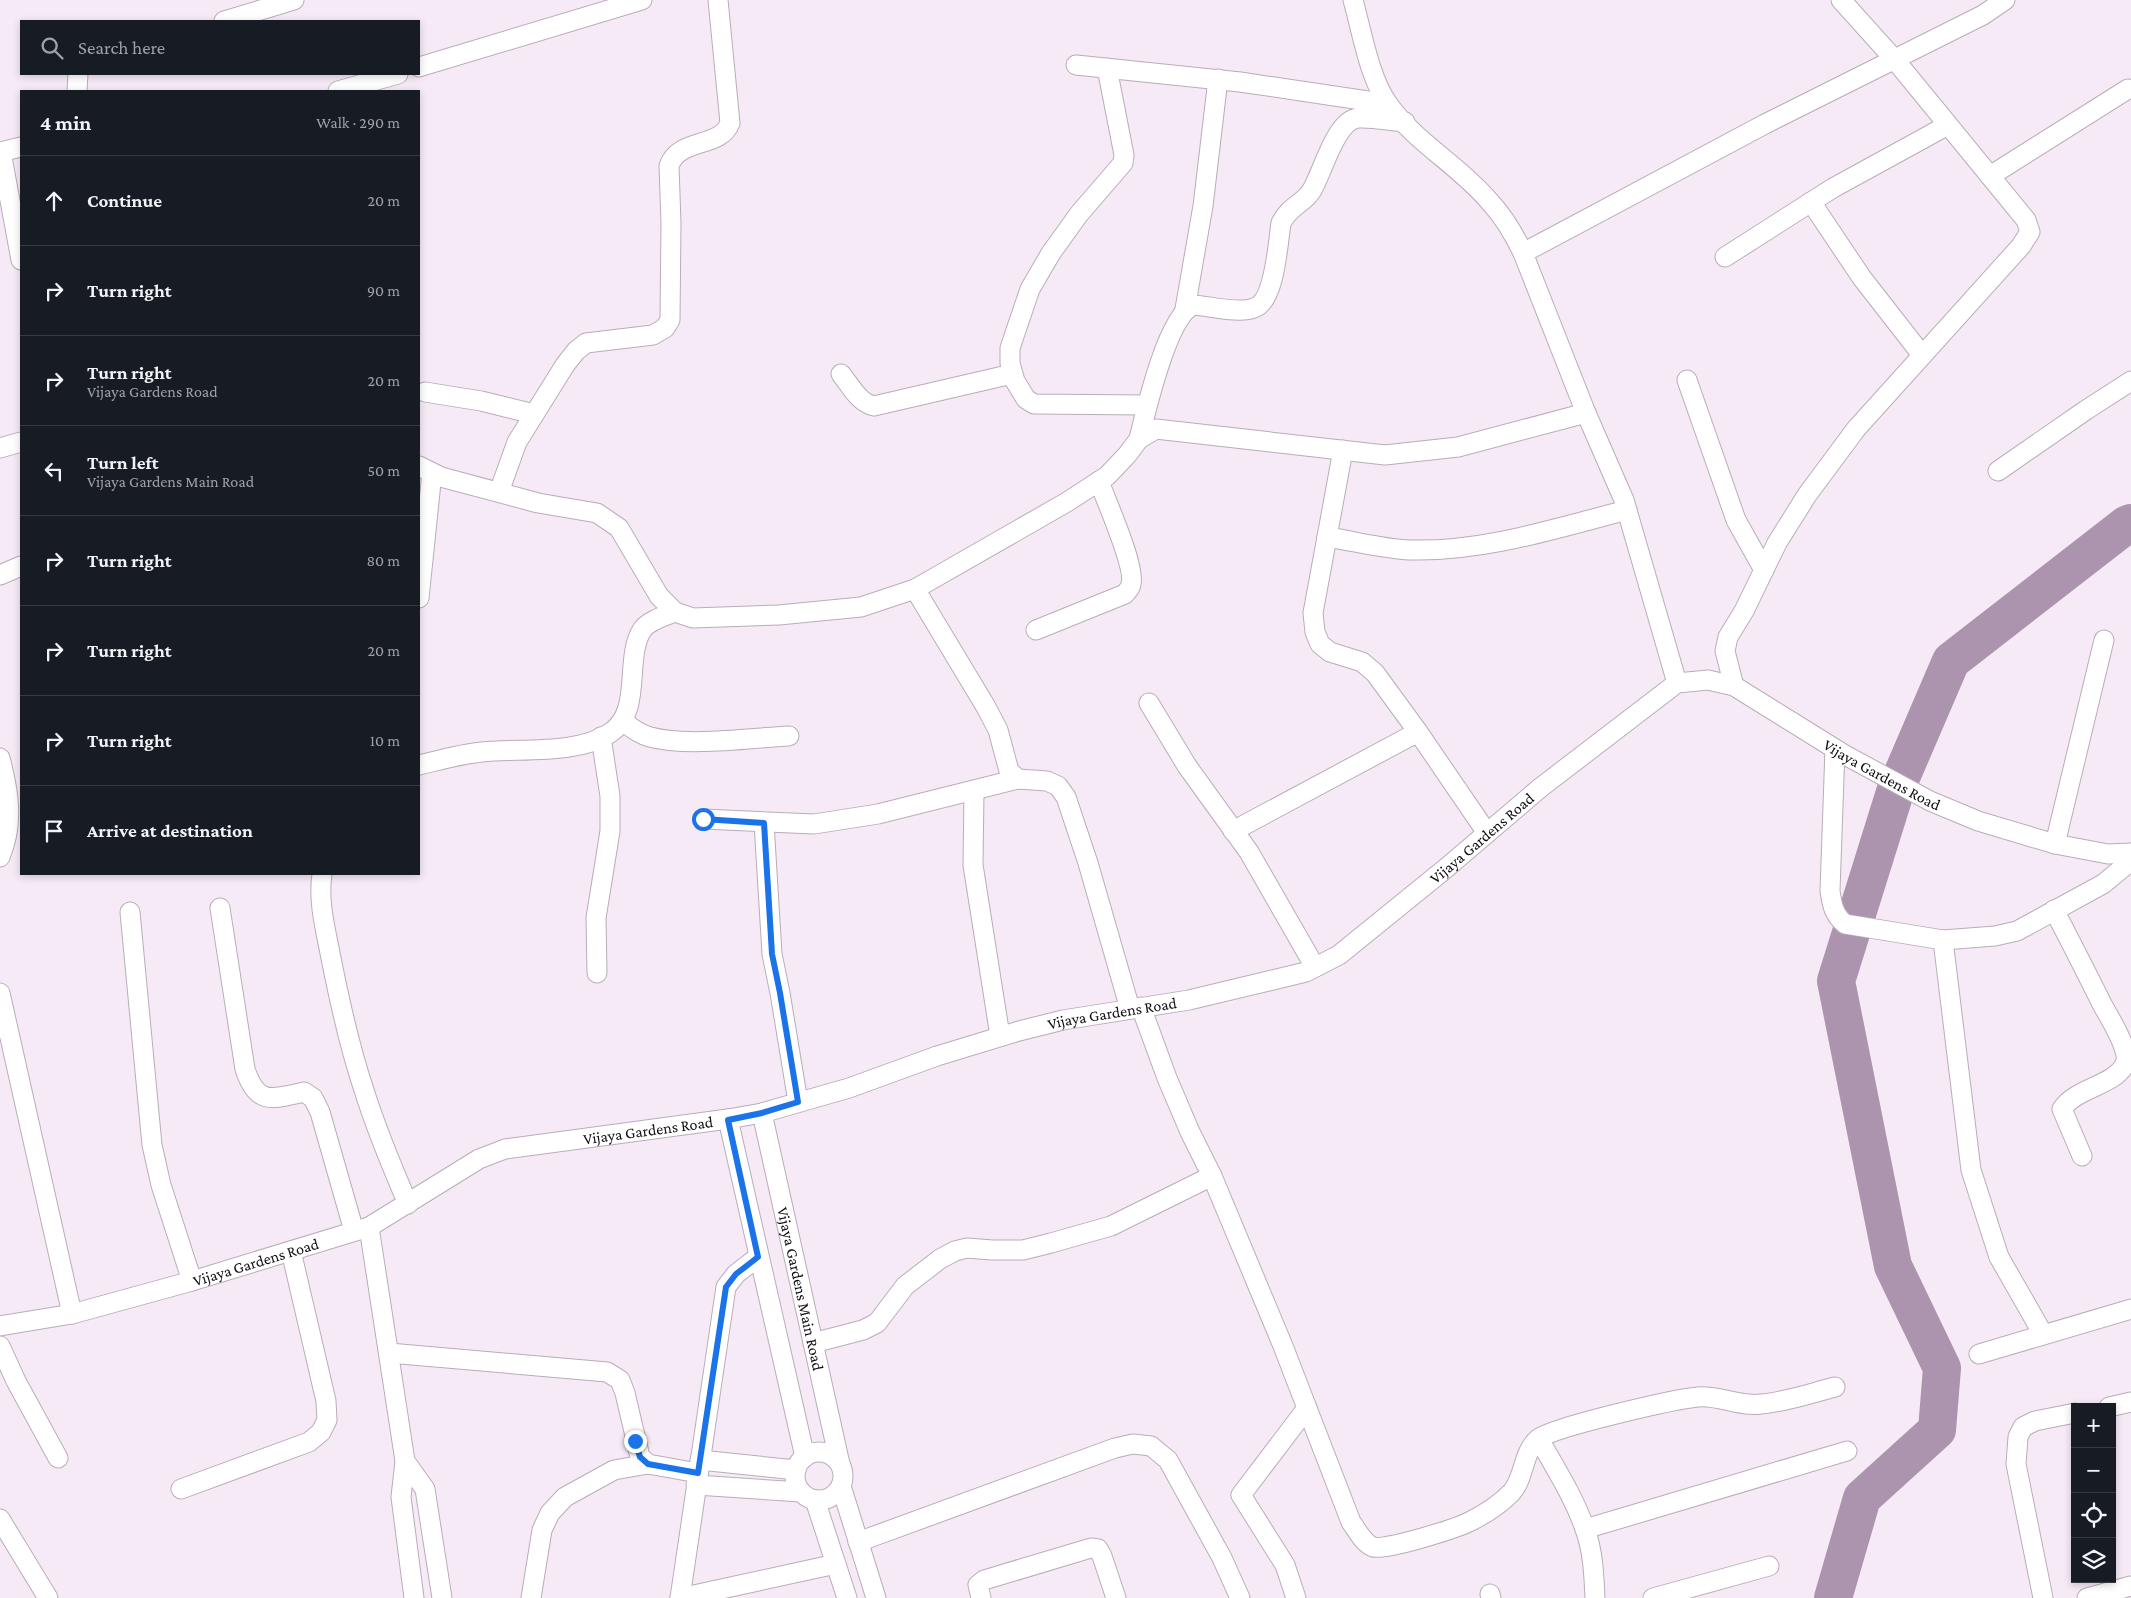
<!DOCTYPE html>
<html lang="en">
<head>
<meta charset="utf-8">
<style>
	body { margin:0; font-family:"Crimson Pro",serif; background:#242831; color:#f1f3f6 }
	.controls { position:absolute; right:15px; bottom:15px; display:grid; overflow:hidden; border-radius:0px; box-shadow:0 2px 8px #0003 }
	.controls button { width:45px; height:45px; display:grid; place-items:center; padding:0; border:0; border-bottom:1px solid #363941; background:#171b24; color:#f1f3f6; font:25px sans-serif }
	.stop { position:absolute; width:15px; height:15px; margin:-11px; border:4px solid #1a73e8; border-radius:50%; background:#fff }
	.stop.end { background:#1a73e8; border-color:#fff; box-shadow:0 1px 5px #0008 }
	.list { margin:0; padding:0; list-style:none }
	h2 { display:flex; justify-content:space-between; align-items:center; height:65px; margin:0; padding:0 20px; font-size:21px }
	h2 small { font-size:16px; font-weight:400; color:#9ea1a6 }
	.list li { display:grid; grid-template-columns:32px 1fr auto; gap:15px; align-items:center; box-sizing:border-box; height:90px; padding:0 20px; border-top:1px solid #363941 }
	.list b { display:block; font-size:19px; white-space:nowrap }
	.list p { margin:0; font-size:16px; white-space:nowrap; color:#9ea1a6 }
	.list em { font-size:16px; font-style:normal; color:#9ea1a6 }
	.icon { flex:none; width:28px; height:28px; fill:none; stroke:currentColor; stroke-width:2; stroke-linecap:round; stroke-linejoin:round }
	.map { position:relative; flex:none; width:2131px; height:1598px; overflow:hidden }
	.search { position:absolute; background:#171b24; box-shadow:0 2px 8px #0003; left:20px; top:20px; width:400px; height:55px; display:flex; align-items:center; gap:12px; box-sizing:border-box; padding:0 18px; border-radius:0px; color:#9ea1a6; font-size:19px }
	.panel { position:absolute; background:#171b24; box-shadow:0 2px 8px #0003; left:20px; top:90px; width:400px; height:785px; border-radius:0px }
	.map>svg:first-child { display:block }
	.lines { fill:none; stroke-linecap:round; stroke-linejoin:round }
	.river { stroke:#ac93ae; stroke-width:38 }
	.minor-casing { stroke:#b8adb9; stroke-width:21 }
	.minor { stroke:#fff; stroke-width:19 }
	.route { stroke:#1a73e8; stroke-width:6 }
	.labels { text-anchor:middle; dominant-baseline:central; stroke-width:4; stroke-linejoin:round; paint-order:stroke }
	.street-label { font-size:16px; fill:#110d11; stroke:#f6eaf6 }
</style>
</head>
<body>
<div class="map">
<svg width="2131" height="1598" viewBox="0 0 2131 1598">
	<rect width="100%" height="100%" fill="#f6eaf6"/>
	<g class="lines">
		<!-- river -->
		<path class="river" d="M1833,1598L1862,1498L1937,1430L1942,1368L1893,1266L1836,981L1896,789L1951,661L2126,525L2131,523"/>
		<defs>
			<g id="minor">
				<path d="M1353,0C1362,32 1369,77 1388,104C1416,143 1460,166 1490,202C1504,217 1514,234 1523,253L1586,413L1624,500L1677,683"/>
				<path d="M224,21L294,0"/>
				<path d="M1076,65L1240,82L1388,104"/>
				<path d="M419,67L642,0"/>
				<path d="M1107,68L1124,155L1123,163L1079,214L1051,253L1030,289L1010,348V363L1015,381L1026,399L1034,404L1147,405"/>
				<path d="M77,91L78,74"/>
				<path d="M338,91L398,74"/>
				<path d="M0,152L21,147"/>
				<path d="M1,152L21,260"/>
				<path d="M1990,176L2128,89"/>
				<path d="M1811,202L1862,278L1922,355"/>
				<path d="M1523,253L1765,124L1983,15L2005,0"/>
				<path d="M1725,257L1833,188L1948,125"/>
				<path d="M1185,309L1203,206L1218,79"/>
				<path d="M841,374C850,385 859,403 874,406L1012,374"/>
				<path d="M1687,380L1736,520L1764,570"/>
				<path d="M425,392L481,401L534,414"/>
				<path d="M1139,439C1146,410 1167,318 1193,305C1210,306 1239,314 1254,308C1275,302 1278,242 1281,223C1290,205 1304,204 1312,190C1323,171 1336,120 1358,118C1373,117 1390,121 1405,122"/>
				<path d="M0,448L21,442"/>
				<path d="M1343,450L1313,613L1315,632L1320,644L1330,652L1362,662L1375,673L1418,732L1487,833"/>
				<path d="M419,466L441,477L538,503L597,513L619,528L659,596L675,612L693,618L779,615L861,607L915,589L1067,502L1107,476L1127,455L1139,439L1156,429L1385,455L1458,447L1586,413"/>
				<path d="M1998,471L2086,410L2131,381"/>
				<path d="M499,492L517,442L565,365L576,351L586,343L653,335L665,328L670,320L671,223L669,166C679,137 720,149 730,123L718,0"/>
				<path d="M1327,537C1354,541 1383,549 1410,550C1484,552 1557,528 1627,510"/>
				<path d="M0,575L21,566"/>
				<path d="M915,589L986,707L998,730L1009,771L1018,779L1047,781L1058,786L1066,797L1088,863L1130,1009"/>
				<path d="M419,598L432,473"/>
				<path d="M1036,630L1125,594C1127,591 1131,588 1131,584C1136,567 1106,501 1099,481"/>
				<path d="M1734,686L1725,651L1728,637L1744,611L1777,543L1807,495L1856,429L2021,246L2030,232L2026,220L1895,60L1841,0"/>
				<path d="M1149,703L1187,766L1249,852L1315,967"/>
				<path d="M623,721C631,728 639,734 650,737C687,747 749,738 789,736"/>
				<path d="M1835,749L1830,891C1832,905 1834,915 1845,924L1943,940L1995,936L2017,931L2103,884L2131,861"/>
				<path d="M0,758C9,792 14,824 0,857"/>
				<path d="M419,765C440,760 461,754 482,752C521,748 577,755 610,733C643,712 624,659 642,630C649,620 665,616 675,612"/>
				<path d="M974,791L973,865L1000,1036"/>
				<path d="M703,819L814,824L878,814L1018,779"/>
				<path d="M764,823L772,954L780,993L798,1102"/>
				<path d="M1233,831L1418,732"/>
				<path d="M2055,844L2104,640"/>
				<path d="M322,874C318,901 325,927 330,953C339,999 349,1046 364,1090C376,1129 392,1167 408,1204"/>
				<path d="M220,908L245,1069C257,1106 272,1099 304,1092L313,1098L320,1112L354,1231"/>
				<path d="M2054,910C2071,942 2087,974 2103,1006C2111,1020 2121,1036 2125,1051C2127,1057 2127,1061 2124,1066C2112,1086 2076,1088 2062,1109L2082,1156"/>
				<path d="M130,912L152,1145L161,1185L192,1281"/>
				<path d="M1943,940L1971,1170L1999,1257L2043,1334"/>
				<path d="M597,973L596,918L610,831V796L601,737"/>
				<path d="M0,993L72,1314"/>
				<path d="M1141,1007L1167,1078L1190,1132L1212,1176L1283,1346L1351,1522C1357,1530 1363,1543 1373,1547C1385,1551 1458,1528 1471,1521C1485,1514 1500,1504 1511,1493C1525,1478 1522,1453 1538,1439C1553,1427 1675,1399 1698,1397C1719,1395 1739,1407 1761,1404C1786,1402 1811,1393 1835,1387"/>
				<path id="s1" d="M762,1113L840,1464"/>
				<path d="M728,1119L805,1457"/>
				<path d="M369,1227L405,1461L401,1497L414,1598"/>
				<path id="s2" d="M0,1326L72,1314L192,1281L369,1227L479,1159L505,1149L728,1119L762,1113L849,1088L937,1056L1019,1031L1063,1020L1189,1000L1306,972L1339,955L1445,869L1540,788L1677,683L1708,680L1734,686L1845,755L1930,801L1978,821L2055,844L2108,854L2131,853"/>
				<path d="M813,1343L863,1330L877,1323L905,1286L940,1259L955,1251L967,1248L992,1250H1023L1051,1243L1111,1226L1212,1176"/>
				<path d="M0,1346L16,1381L58,1458"/>
				<path d="M389,1353L607,1372L620,1380L625,1393L640,1457L648,1464L698,1473"/>
				<path d="M1979,1354L2131,1309"/>
				<path d="M2109,1407L2131,1402"/>
				<path d="M1539,1439C1555,1468 1574,1497 1585,1529C1593,1551 1594,1575 1595,1598"/>
				<circle cx="819" cy="1476" r="24"/>
				<path d="M700,1460L796,1470"/>
				<path d="M405,1461L425,1489L442,1598"/>
				<path d="M696,1485L801,1492"/>
				<path d="M841,1486L876,1598"/>
				<path d="M181,1489L309,1442L321,1432L327,1420L326,1401L291,1251"/>
				<path d="M815,1500L847,1598"/>
				<path d="M0,1519L48,1598"/>
				<path d="M1585,1529L1847,1451"/>
				<path d="M858,1542L1115,1448L1133,1444L1151,1446L1168,1460L1222,1558L1240,1598"/>
				<path d="M1490,1594L1491,1598"/>
				<path d="M531,1598L542,1530L550,1513L565,1497L614,1470L648,1464"/>
				<path d="M680,1598L726,1287L736,1274L758,1257"/>
				<path d="M680,1598L836,1564"/>
				<path d="M981,1598L978,1585L984,1580L1091,1548L1098,1549L1102,1556L1116,1598"/>
				<path d="M1296,1598L1285,1565L1241,1495L1307,1408"/>
				<path d="M1653,1598L1769,1566"/>
				<path d="M2043,1598L2016,1464L2018,1437L2023,1427L2035,1421L2075,1413"/>
				<path d="M2087,1598L2131,1586"/>
			</g>
		</defs>
		<!-- minor casing -->
		<use href="#minor" class="minor-casing"/>
		<!-- minor -->
		<use href="#minor" class="minor"/>
	</g>
	<g class="lines">
		<!-- route -->
		<path class="route" d="M635,1441L640,1457L648,1464L698,1473L726,1287L736,1274L758,1257L728,1120L762,1113L798,1102L780,993L772,954L764,823L703,819"/>
	</g>
	<g class="labels">
		<!-- street labels -->
		<g class="street-label">
			<text stroke="none"><textPath href="#s2" startOffset="2064">Vijaya Gardens Road</textPath></text>
			<text stroke="none"><textPath href="#s2" startOffset="1584">Vijaya Gardens Road</textPath></text>
			<text stroke="none"><textPath href="#s2" startOffset="1164">Vijaya Gardens Road</textPath></text>
			<text stroke="none"><textPath href="#s2" startOffset="684">Vijaya Gardens Road</textPath></text>
			<text stroke="none"><textPath href="#s2" startOffset="264">Vijaya Gardens Road</textPath></text>
			<text stroke="none"><textPath href="#s1" startOffset="180">Vijaya Gardens Main Road</textPath></text>
		</g>
	</g>
</svg>
<div class="controls">
<button>+</button>
<button>−</button>
<button><svg class="icon" aria-label="locate" viewBox="0 0 24 24"><circle cx="12" cy="12" r="6"/><path d="M12 2v4M12 18v4M2 12h4M18 12h4"/></svg></button>
<button><svg class="icon" aria-label="layers" viewBox="0 0 24 24"><path d="M12 4l9 5-9 5-9-5zM3 14l9 5 9-5"/></svg></button>
</div>
<div class="stop" style="left:703px;top:819px"></div>
<div class="stop end" style="left:635px;top:1441px"></div>
<div class="search"><svg class="icon" aria-label="search" viewBox="0 0 24 24"><circle cx="10" cy="10" r="6"/><path d="M15 15l6 6"/></svg>Search here</div>
<section class="panel">
<h2>4 min<small>Walk · 290 m</small></h2>
<ul class="list">
<li><svg class="icon" aria-label="ahead" viewBox="0 0 24 24"><path d="M12 20V5M6 11l6-6 6 6"/></svg><div><b>Continue</b></div><em>20 m</em></li>
<li><svg class="icon" aria-label="right" viewBox="0 0 24 24"><path d="M7 20v-9h11M14 6l5 5-5 5"/></svg><div><b>Turn right</b></div><em>90 m</em></li>
<li><svg class="icon" aria-label="right" viewBox="0 0 24 24"><path d="M7 20v-9h11M14 6l5 5-5 5"/></svg><div><b>Turn right</b><p>Vijaya Gardens Road</p></div><em>20 m</em></li>
<li><svg class="icon" aria-label="left" viewBox="0 0 24 24"><path d="M17 20v-9H6M10 6l-5 5 5 5"/></svg><div><b>Turn left</b><p>Vijaya Gardens Main Road</p></div><em>50 m</em></li>
<li><svg class="icon" aria-label="right" viewBox="0 0 24 24"><path d="M7 20v-9h11M14 6l5 5-5 5"/></svg><div><b>Turn right</b></div><em>80 m</em></li>
<li><svg class="icon" aria-label="right" viewBox="0 0 24 24"><path d="M7 20v-9h11M14 6l5 5-5 5"/></svg><div><b>Turn right</b></div><em>20 m</em></li>
<li><svg class="icon" aria-label="right" viewBox="0 0 24 24"><path d="M7 20v-9h11M14 6l5 5-5 5"/></svg><div><b>Turn right</b></div><em>10 m</em></li>
<li><svg class="icon" aria-label="arrive" viewBox="0 0 24 24"><path d="M6 21V4h12l-3 4 3 4H6"/></svg><div><b>Arrive at destination</b></div></li>
</ul>
</section>
</div>
</body>
</html>
